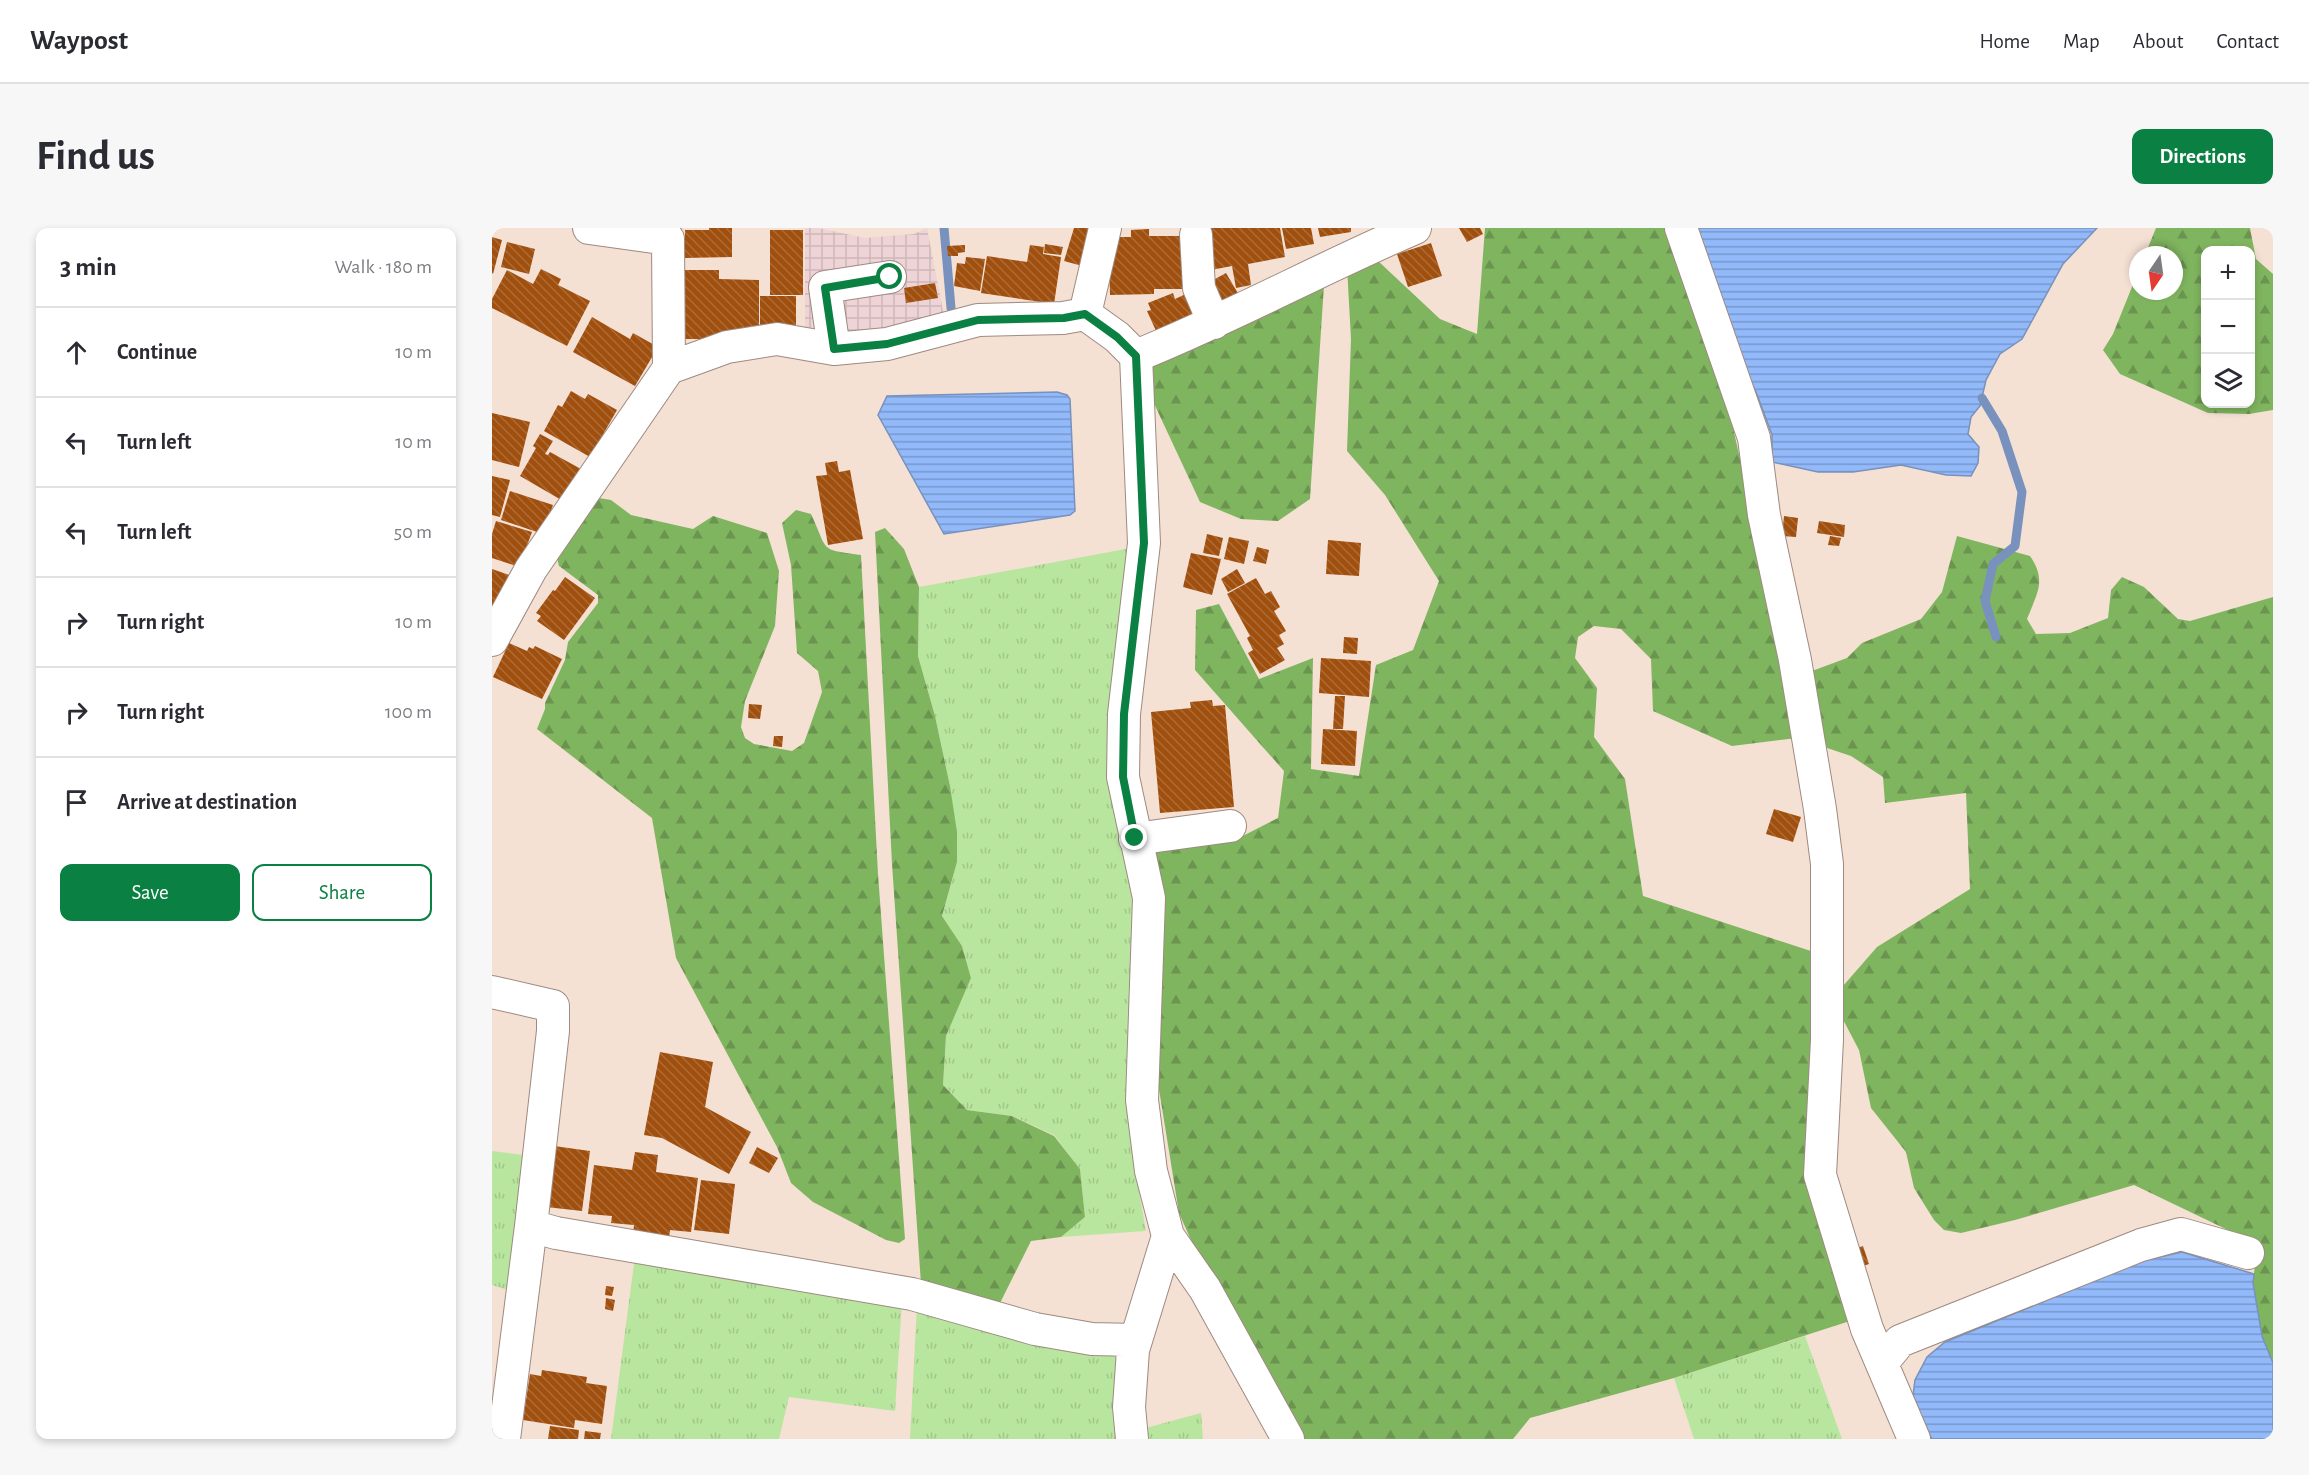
<!DOCTYPE html>
<html lang="en">
<head>
<meta charset="utf-8">
<style>
	body { margin:0; font-family:"Alegreya Sans",sans-serif; background:#f7f7f7; color:#2b2b33 }
	.controls { position:absolute; right:18px; top:18px; display:grid; overflow:hidden; border-radius:12px; box-shadow:0 3px 9px #0003 }
	.controls button { width:54px; height:54px; display:grid; place-items:center; padding:0; border:0; border-bottom:2px solid #e1e1e2; background:#fff; color:#2b2b33; font:30px sans-serif }
	.compass { position:absolute; left:1637px; top:18px; width:54px; height:54px; border-radius:50%; background:#fff; box-shadow:0 3px 9px #0003; rotate:193deg }
	.stop { position:absolute; width:18px; height:18px; margin:-14px; border:4px solid #0b8043; border-radius:50%; background:#fff }
	.stop.end { background:#0b8043; border-color:#fff; box-shadow:0 2px 6px #0008 }
	.list { margin:0; padding:0; list-style:none }
	h2 { display:flex; justify-content:space-between; align-items:center; height:78px; margin:0; padding:0 24px; font-size:26px }
	h2 small { font-size:20px; font-weight:400; color:#7c7c81 }
	.list li { display:grid; grid-template-columns:39px 1fr auto; gap:18px; align-items:center; box-sizing:border-box; height:90px; padding:0 24px; border-top:2px solid #e1e1e2 }
	.list b { display:block; font-size:22px; white-space:nowrap }
	.list em { font-size:20px; font-style:normal; color:#7c7c81 }
	.actions { display:flex; gap:12px; padding:18px 24px }
	.actions a { flex:1; padding:14px 0; border:2px solid #0b8043; border-radius:12px; text-align:center; font-size:21px; color:#0b8043 }
	.actions .main { background:#0b8043; color:#fff }
	.icon { flex:none; width:33px; height:33px; fill:none; stroke:currentColor; stroke-width:2; stroke-linecap:round; stroke-linejoin:round }
	.map { position:relative; flex:none; width:1781px; height:1211px; overflow:hidden; border-radius:12px }
	header { display:flex; align-items:center; gap:36px; box-sizing:border-box; height:84px; padding:0 30px; background:#fff; border-bottom:2px solid #e1e1e2 }
	header strong { font-size:28px }
	nav { display:flex; gap:33px; margin-inline-start:auto; font-size:21px }
	.intro { display:flex; align-items:center; justify-content:space-between; box-sizing:border-box; height:144px; padding:0 36px }
	h1 { margin:0; font-size:42px }
	.button { padding:15px 27px; border-radius:12px; background:#0b8043; color:#fff; font-size:21px; font-weight:700 }
	main { display:flex; gap:36px; padding:0 36px }
	aside { flex:1; background:#fff; border-radius:12px; box-shadow:0 3px 9px #0003 }
	.map>svg:first-child { display:block }
	.industrial { fill:url(#industrial-grid) }
	.grass { fill:url(#grass-tufts) }
	.forest { fill:url(#forest-firs); fill-rule:evenodd }
	.water { fill:url(#water-rules); stroke:#7891bd; stroke-width:1.5 }
	.lines { fill:none; stroke-linecap:round; stroke-linejoin:round }
	.stream { stroke:#7891bd; stroke-width:9 }
	.building { fill:url(#building-back-hatch) }
	.minor-casing { stroke:#9e8a80; stroke-width:34 }
	.minor { stroke:#fff; stroke-width:32 }
	.route { stroke:#0b8043; stroke-width:8 }
</style>
</head>
<body>
<header>
<strong>Waypost</strong>
<nav><a>Home</a><a>Map</a><a>About</a><a>Contact</a></nav>
</header>
<div class="intro"><h1>Find us</h1><a class="button">Directions</a></div>
<main>
<aside>
<h2>3 min<small>Walk · 180 m</small></h2>
<ul class="list">
<li><svg class="icon" aria-label="ahead" viewBox="0 0 24 24"><path d="M12 20V5M6 11l6-6 6 6"/></svg><div><b>Continue</b></div><em>10 m</em></li>
<li><svg class="icon" aria-label="left" viewBox="0 0 24 24"><path d="M17 20v-9H6M10 6l-5 5 5 5"/></svg><div><b>Turn left</b></div><em>10 m</em></li>
<li><svg class="icon" aria-label="left" viewBox="0 0 24 24"><path d="M17 20v-9H6M10 6l-5 5 5 5"/></svg><div><b>Turn left</b></div><em>50 m</em></li>
<li><svg class="icon" aria-label="right" viewBox="0 0 24 24"><path d="M7 20v-9h11M14 6l5 5-5 5"/></svg><div><b>Turn right</b></div><em>10 m</em></li>
<li><svg class="icon" aria-label="right" viewBox="0 0 24 24"><path d="M7 20v-9h11M14 6l5 5-5 5"/></svg><div><b>Turn right</b></div><em>100 m</em></li>
<li><svg class="icon" aria-label="arrive" viewBox="0 0 24 24"><path d="M6 21V4h12l-3 4 3 4H6"/></svg><div><b>Arrive at destination</b></div></li>
</ul>
<div class="actions"><a class="main">Save</a><a>Share</a></div>
</aside>
<div class="map">
<svg width="1781" height="1211" viewBox="0 0 1781 1211">
	<defs>
		<pattern id="industrial-grid" width="8" height="8" patternUnits="userSpaceOnUse" patternTransform="scale(1.5)"><rect width="8" height="8" fill="#eed3d7"/><path d="M0 4h8M4 0v8" fill="none" stroke="#cdb6b9"/></pattern>
		<pattern id="grass-tufts" width="24" height="20" patternUnits="userSpaceOnUse" patternTransform="scale(1.5)"><rect width="24" height="20" fill="#b9e69f"/><path d="M3 7l-1-3M5 7V3M7 7l1-3M15 17l-1-3M17 17v-4M19 17l1-3" fill="none" stroke="#a0c689"/></pattern>
		<pattern id="forest-firs" width="22" height="20" patternUnits="userSpaceOnUse" patternTransform="scale(1.5)"><rect width="22" height="20" fill="#80b55f"/><path d="M5 1l3.5 6h-7zM16 11l3.5 6h-7z" fill="#6a944f"/></pattern>
		<pattern id="water-rules" width="6" height="5" patternUnits="userSpaceOnUse" patternTransform="scale(1.5)"><rect width="6" height="5" fill="#92b9fa"/><path d="M0 2.5h6" fill="none" stroke="#7897cb"/></pattern>
		<pattern id="building-back-hatch" width="6" height="6" patternUnits="userSpaceOnUse" patternTransform="scale(1.5)"><rect width="6" height="6" fill="#a14f0d"/><path d="M-1 5l2 2M0 0l6 6M5-1l2 2" fill="none" stroke="#aa6c3a"/></pattern>
	</defs>
	<rect width="100%" height="100%" fill="#f5e0d4"/>
	<!-- industrial -->
	<path class="industrial" d="M313,0H326L373,10L422,6L435,0L453,93L344,112L313,105Z"/>
	<!-- grass -->
	<path class="grass" d="M639,320L630,405L616,488L621,557L643,673L640,872L643,940L654,1003L569,1009L593,989L588,941L562,907L521,888L475,882L451,857L454,808L479,750L470,718L450,688L465,634L458,558L443,488L426,428L427,359Z
		M0,923L39,928L23,1064L0,1057Z
		M143,1028L410,1073L403,1183L297,1169L287,1211H119Z
		M425,1077L627,1118L624,1211H418Z
		M1313,1108L1350,1211H1202L1182,1150Z
		M709,1185L711,1211H651L650,1201Z"/>
	<!-- forest -->
	<path class="forest" d="M993,0H1182L1234,169L1277,359L1305,510L1240,518L1161,483L1159,431L1129,401L1102,398L1086,409L1083,430L1105,460L1102,509L1133,551L1151,668L1325,725L1326,794L1361,1092L1182,1150L1038,1190L1021,1211H805L706,1028L687,985L665,849L673,685L660,617L741,613L786,590L792,543L703,442L704,382L727,376L767,451L821,430L819,541L867,548L884,437L921,422L947,353L893,267L855,223L859,111L855,39L885,32L948,91L985,106Z
		M1664,0H1758L1764,31L1781,46V182L1757,186L1716,185L1628,146L1611,122L1621,106L1646,44V63H1682V27H1653ZM1758,22V176H1714V22Z
		M832,57L818,271L786,293L749,291L708,274L659,169L661,133Z
		M101,269L119,272L139,287L201,301L221,288L275,305L287,343L283,398L253,473L249,499L253,510L262,516L300,523L312,515L330,464L326,443L305,425L299,337L290,295L304,282L319,286C337,324 326,321 369,327L386,646L413,1011L407,1015L394,1012L321,974L299,955L285,919L184,730L160,590L45,501L53,481V475L73,432L76,414L106,375V367L67,338L65,330Z
		M393,300L412,321L427,359L426,428L443,488L458,558L465,604V634L450,688L470,718L479,750L454,808L451,857L475,882L520,888L562,908L588,941L593,989L569,1009L539,1013L504,1083L429,1056L400,636L383,304Z
		M1465,308L1538,328C1555,353 1545,365 1535,391L1544,406L1578,405L1616,390L1619,362L1630,349L1652,359L1686,391L1698,393L1781,369V1135L1770,1108L1761,1055L1765,1016L1642,957L1523,992L1469,1005L1452,1002L1442,992L1422,960L1414,924L1379,880L1367,822L1346,782L1351,758L1385,719L1478,661L1474,565L1393,575L1391,549L1359,528L1335,520L1315,459L1320,443L1355,430L1370,415L1429,391L1450,364Z"/>
	<!-- water -->
	<path class="water" d="M1198,0H1605L1571,36L1530,111L1508,126L1494,152L1488,178L1479,189L1476,206L1487,219L1486,235L1479,248L1454,247L1409,237L1361,244H1326L1280,234V207L1264,164L1240,116Z
		M565,164L575,167L578,171L583,283L578,287L452,306L386,187L395,168Z
		M1690,1024L1762,1046L1761,1055L1770,1108L1781,1135V1211H1440L1420,1176L1423,1152L1435,1129L1453,1114L1650,1033Z"/>
	<g class="lines">
		<!-- stream -->
		<path class="stream" d="M452,0L459,80
			M1490,170L1510,203L1530,264L1523,318L1501,336L1493,373L1504,409"/>
	</g>
	<!-- building -->
	<path class="building" d="M217,0H240V29L193,30V2H217Z
		M582,0H603L594,39L572,33Z
		M712,0H788L793,29L756,36L759,57L744,60L740,38L719,42Z
		M790,0H819L822,16L794,21Z
		M826,0H859V4L828,9Z
		M967,0H988L991,6L975,14Z
		M657,1V8H696L697,61H662V66L618,67L617,30H623V9H639V2Z
		M278,2H311V67H278Z
		M0,9L10,12L1,46L0,45Z
		M15,14L43,21L37,46L9,39Z
		M939,15L950,48L916,59L905,26Z
		M553,16L571,19L569,27L552,25Z
		M473,17V24L466,25V28H456L455,18Z
		M538,17L552,19L551,26L569,29L562,76L489,65L495,28L535,34Z
		M474,29L493,31L488,63L462,58L465,35L473,36Z
		M49,41L69,51L66,57L98,73L75,118L0,80V71L15,42L41,56Z
		M192,42H227V51L267,52V100H246V106H223V111H192Z
		M734,45L747,67L726,78L714,56Z
		M443,55L446,70L414,75L412,60Z
		M698,64L708,86L665,105L655,83L659,82L656,75L681,65L683,71Z
		M268,68H304V100H268Z
		M100,89L138,111L141,105L166,119L143,158L81,124Z
		M79,163L93,171L96,166L125,182L98,229L52,203L66,177L70,179Z
		M0,185L38,194L27,239L0,232Z
		M48,206L61,213L53,226L56,227L58,224L89,241L71,273L28,248L44,220L41,218Z
		M345,233L347,244L358,242L371,311L336,317L324,248L335,247L333,235Z
		M0,248L18,252L8,289L0,287Z
		M18,263L61,277L51,306L9,292Z
		M1292,288L1306,290L1304,309L1290,308Z
		M4,293L40,304L27,339L0,330V306Z
		M1327,293L1353,297L1352,309L1325,305Z
		M715,306L731,310L727,328L711,325Z
		M1338,308L1349,310L1347,318L1336,317Z
		M737,309L757,313L752,336L732,331Z
		M836,312L869,315L867,348L834,346Z
		M765,319L777,322L774,336L761,333Z
		M699,325L729,331L720,367L691,359Z
		M0,341L20,348L0,380Z
		M745,341L753,355L736,364L729,351Z
		M73,349L103,370L72,412L45,393L49,388L44,385L61,362L63,363Z
		M764,350L773,366L779,363L788,379L782,383L794,403L787,407L792,416L785,420L793,432L768,446L756,425L761,422L755,410L758,408L735,366Z
		M852,409L866,410L865,426L851,425Z
		M17,415L35,423L37,419L41,421L43,418L70,431L50,471L1,449Z
		M829,430L879,433L877,469L827,465Z
		M843,468H853L851,501H841Z
		M720,472L721,478L733,477L742,579L668,585L659,484L699,480L698,474Z
		M257,476L270,477L268,491L256,490Z
		M831,501L865,503L863,538L829,536Z
		M282,508H291L290,519L281,518Z
		M1282,581L1309,589L1301,614L1274,606Z
		M168,824L221,834L213,879L259,904L237,946L170,910L152,907Z
		M62,918L98,923L90,983L54,979Z
		M265,919L286,930L277,945L257,935Z
		M143,924L166,927L164,944L206,950L199,1004L178,1002L177,1011L141,1007L142,997L119,995L120,988L96,986L102,937L140,942Z
		M209,952L243,956L237,1006L202,1002Z
		M1371,1018L1377,1036L1365,1040L1359,1022Z
		M114,1058L122,1059L120,1068L113,1067Z
		M114,1070L123,1072L121,1083L113,1081Z
		M50,1142L95,1149L94,1155L115,1158L110,1196L83,1192L82,1200L31,1192L38,1146L49,1148Z
		M58,1198L87,1202L86,1211H56Z
		M93,1203L109,1205L108,1211H92Z"/>
	<g class="lines">
		<defs>
			<path id="minor" d="M97,0L176,11L177,140
				M1189,0L1262,210L1272,287L1303,432L1328,581L1335,636V812L1328,947L1375,1101L1422,1211
				M704,7L707,60L722,95
				M593,86L613,0
				M342,121L333,59L398,49
				M644,128C739,90 829,40 923,0
				M0,412L39,341L177,140L235,119L285,111L342,121L395,116L486,92L571,90L593,86L625,109L644,128L652,315L632,486L631,549L657,670L650,872L659,943L676,1008L713,1061L796,1211
				M643,611L738,598
				M0,764L61,778V803L39,998L12,1211
				M39,998L64,1005L420,1066L543,1101L600,1111L644,1112
				M1390,1135L1408,1113L1649,1017L1689,1006L1756,1025
				M640,1211L637,1179L641,1122L676,1008"/>
		</defs>
		<!-- minor casing -->
		<use href="#minor" class="minor-casing"/>
		<!-- minor -->
		<use href="#minor" class="minor"/>
	</g>
	<g class="lines">
		<!-- route -->
		<path class="route" d="M398,49L333,60L342,121L395,116L486,92L572,90L593,86L625,109L644,128L652,315L632,486L631,549L643,610"/>
	</g>
</svg>
<div class="controls">
<button>+</button>
<button>−</button>
<button><svg class="icon" aria-label="layers" viewBox="0 0 24 24"><path d="M12 4l9 5-9 5-9-5zM3 14l9 5 9-5"/></svg></button>
</div>
<svg class="compass" viewBox="-18 -18 36 36"><path d="M0-13l5 13h-10z" fill="#e53935"/><path d="M0 13l5-13h-10z" fill="#7c7c81"/></svg>
<div class="stop" style="left:398px;top:49px"></div>
<div class="stop end" style="left:643px;top:610px"></div>
</div>
</main>
</body>
</html>
